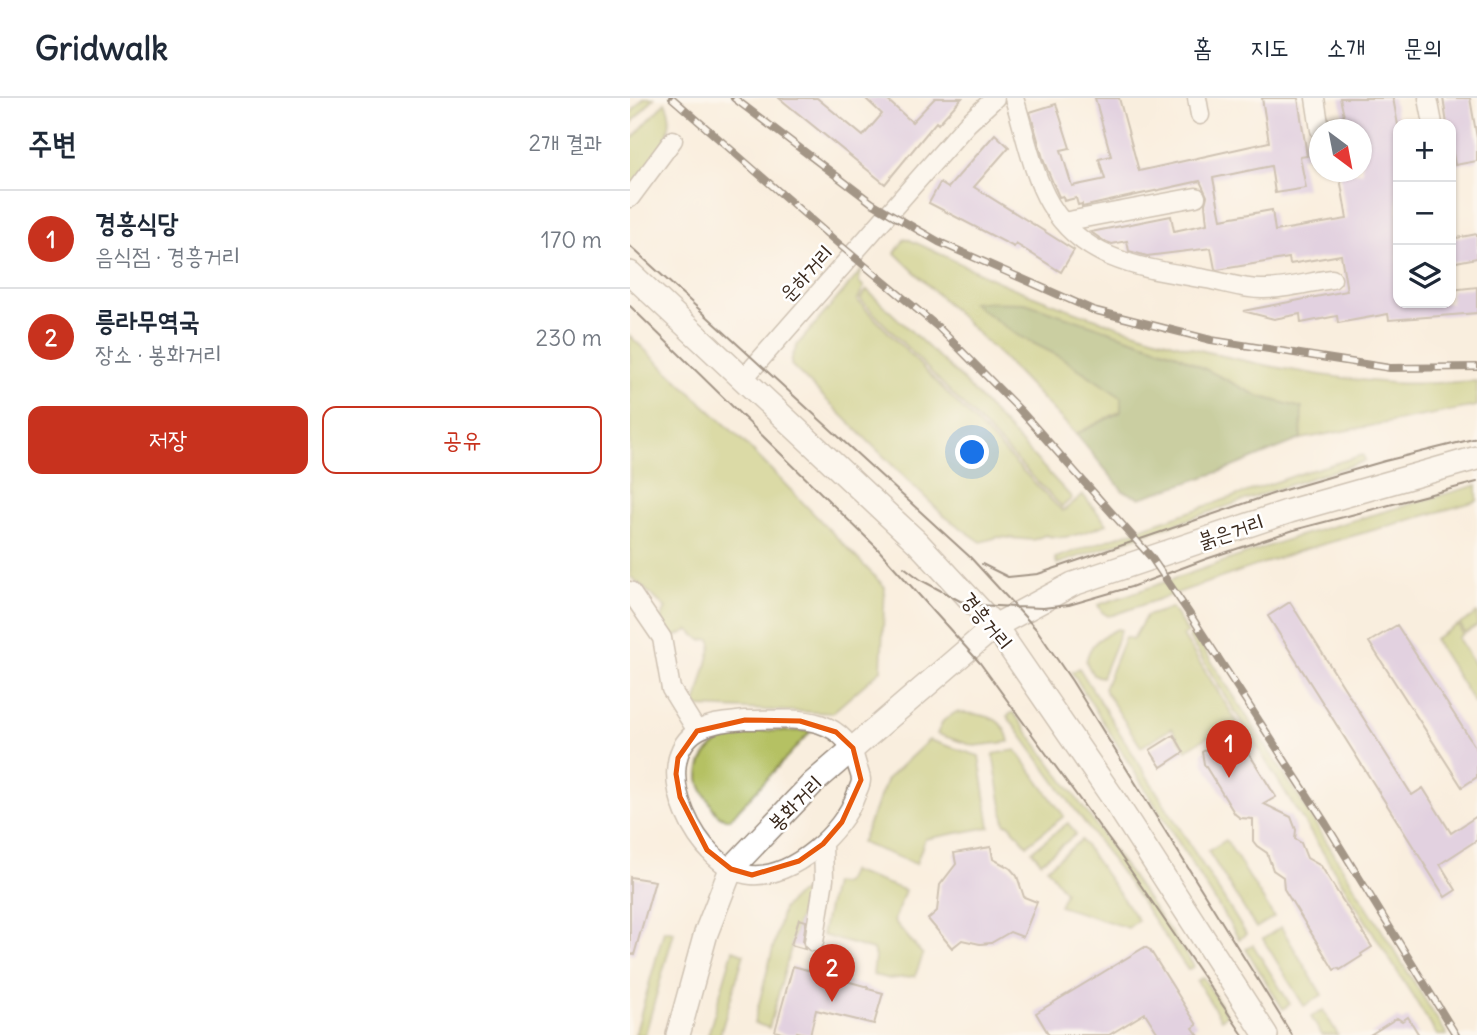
<!DOCTYPE html>
<html lang="ko">
<head>
<meta charset="utf-8">
<style>
	body { margin:0; font-family:Delius,"Poor Story",sans-serif; background:#f2f2f3; color:#1f2937 }
	.controls { position:absolute; right:21px; top:21px; display:grid; overflow:hidden; border-radius:14px; box-shadow:0 2px 5px #0004 }
	.controls button { width:63px; height:63px; display:grid; place-items:center; padding:0; border:0; border-bottom:2px solid #e0e1e3; background:#fff; color:#1f2937; font:35px sans-serif }
	.compass { position:absolute; left:679px; top:21px; width:63px; height:63px; border-radius:50%; background:#fff; box-shadow:0 2px 5px #0004; rotate:148deg }
	.you { position:absolute; left:343px; top:355px; width:24px; height:24px; margin:-18px; border:5px solid #fff; border-radius:50%; background:#1a73e8; box-shadow:0 0 0 10px #1a73e833 }
	.badge { display:grid; place-items:center; width:46px; height:46px; border-radius:50%; background:#c8321e; color:#fff; font-size:23px; font-weight:700 }
	.pin { position:absolute; translate:-50% -58px; filter:drop-shadow(0 2px 4px #0008) }
	.pin::after { content:''; position:absolute; top:37px; width:24px; height:21px; background:inherit; clip-path:polygon(0 0,100% 0,50% 100%) }
	.list { margin:0; padding:0; list-style:none }
	h2 { display:flex; justify-content:space-between; align-items:center; height:91px; margin:0; padding:0 28px; font-size:30px }
	h2 small { font-size:23px; font-weight:400; color:#747a83 }
	.list li { display:grid; grid-template-columns:46px 1fr auto; gap:21px; align-items:center; box-sizing:border-box; height:98px; padding:0 28px; border-top:2px solid #e0e1e3 }
	.list b { display:block; font-size:26px; white-space:nowrap }
	.list p { margin:0; font-size:23px; white-space:nowrap; color:#747a83 }
	.list em { font-size:23px; font-style:normal; color:#747a83 }
	.actions { display:flex; gap:14px; padding:21px 28px }
	.actions a { flex:1; padding:16px 0; border:2px solid #c8321e; border-radius:14px; text-align:center; font-size:24px; color:#c8321e }
	.actions .main { background:#c8321e; color:#fff }
	.icon { flex:none; width:38px; height:38px; fill:none; stroke:currentColor; stroke-width:2; stroke-linecap:round; stroke-linejoin:round }
	.map { position:relative; flex:none; width:847px; height:937px; overflow:hidden }
	header { display:flex; align-items:center; gap:42px; box-sizing:border-box; height:98px; padding:0 35px; background:#fff; border-bottom:2px solid #e0e1e3 }
	header strong { font-size:33px }
	nav { display:flex; gap:38px; margin-inline-start:auto; font-size:24px }
	main { display:flex }
	aside { flex:1; background:#fff }
	.map>svg:first-child { display:block }
	.green { fill:#b5c163; stroke:#787640; stroke-width:2 }
	.forest { fill:#90a759; stroke:#66683c; stroke-width:2 }
	.building { fill:#c6aee2 }
	.lines { fill:none; stroke-linecap:round; stroke-linejoin:round }
	.minor-casing { stroke:#9a8c7e; stroke-width:21 }
	.major-casing { stroke:#9a8c7e; stroke-width:26 }
	.minor { stroke:#fff; stroke-width:18 }
	.major { stroke:#fff; stroke-width:23 }
	.tram { stroke:#3b2a1e; stroke-width:2 }
	.rail-casing { stroke:#3b2a1e; stroke-width:8 }
	.rail { stroke:#fff; stroke-width:5; stroke-dasharray:16; stroke-linecap:butt }
	.marked { fill:none; stroke:#e8590c; stroke-width:5; stroke-linejoin:round }
	.labels { text-anchor:middle; dominant-baseline:central; stroke-width:5; stroke-linejoin:round; paint-order:stroke }
	.street-label { font-size:21px; fill:#3b2a1e; stroke:#fff }
</style>
</head>
<body>
<header>
<strong>Gridwalk</strong>
<nav><a>홈</a><a>지도</a><a>소개</a><a>문의</a></nav>
</header>
<main>
<aside>
<h2>주변<small>2개 결과</small></h2>
<ul class="list">
<li><span class="badge">1</span><div><b>경흥식당</b><p>음식점 · 경흥거리</p></div><em>170 m</em></li>
<li><span class="badge">2</span><div><b>릉라무역국</b><p>장소 · 봉화거리</p></div><em>230 m</em></li>
</ul>
<div class="actions"><a class="main">저장</a><a>공유</a></div>
</aside>
<div class="map">
<svg width="847" height="937" viewBox="0 0 847 937">
	<rect width="100%" height="100%" fill="#fff"/>
	<filter id="ink" filterUnits="userSpaceOnUse"><feTurbulence type="fractalNoise" baseFrequency=".0143" numOctaves="2"/><feDisplacementMap in="SourceGraphic" scale="14" xChannelSelector="R" yChannelSelector="G"/><feConvolveMatrix kernelMatrix="1 2 1 2 8 2 1 2 1" color-interpolation-filters="sRGB"/></filter>
	<filter id="wash" filterUnits="userSpaceOnUse"><feTurbulence type="fractalNoise" baseFrequency=".00686" numOctaves="4" result="noise"/><feDisplacementMap in="SourceGraphic" scale="28" xChannelSelector="R" yChannelSelector="G"/><feGaussianBlur stdDeviation="1.57" result="paint"/><feColorMatrix in="noise" values="0 0 0 0 0 0 0 0 0 0 0 0 0 0 0 0 0 1.4 0 .05"/><feComposite in="paint" operator="in"/></filter>
	<g filter="url(#wash)">
		<rect width="100%" height="100%" fill="#f9eede"/>
		<!-- green -->
		<path class="green" d="M14,0H24L0,27V16Z
			M35,4C52,36 18,69 0,93V43Z
			M275,140C311,155 345,174 381,189C502,238 631,275 762,285C790,287 819,284 847,283V308L671,341V310L628,298L586,278L343,204L387,237L431,259L491,299V313L446,336L375,262L265,155Z
			M231,173L229,184L234,189L227,202L426,407L433,413L453,397L477,426C457,433 436,444 415,437L403,442L368,439L351,444L314,418L161,267L162,259L168,246Z
			M237,192L330,279L442,400L432,409L230,201Z
			M0,238L112,342L255,489L251,572L202,615L68,609L66,606L82,546L80,541L71,542L59,532L45,539L38,534L31,521L36,510L0,478Z
			M733,357L735,363L677,381L427,466L425,460L675,374Z
			M847,387V403L669,453L483,517L478,518L472,514L468,507L665,439Z
			M542,510L558,535L553,538L612,632L602,639L595,628L556,652L542,630L511,649L474,591L495,539L503,541L516,518Z
			M847,515V528L835,535L830,526Z
			M828,527L833,536L828,540L847,571V602L844,605L804,541Z
			M487,531L491,532L472,579L463,577L456,564C460,544 470,540 487,531Z
			M564,536L665,693L817,937H807L559,540Z
			M449,570L616,836L609,841L442,574Z
			M326,614C350,617 374,615 379,644L344,648L307,636L313,623Z
			M383,614L458,716L564,868L558,872L497,783L377,618Z
			M112,633H181L100,721C88,720 85,714 80,705C75,697 69,688 69,679C69,654 91,640 112,633Z
			M299,642L349,658L360,729L295,741L286,766L231,745L257,681Z
			M386,652L434,718L397,747L379,726H375L363,656Z
			M438,725L446,736L411,764L402,753Z
			M451,742L508,822L498,830L429,808L435,794L417,770Z
			M596,742L644,819L626,830L578,753Z
			M220,773L275,792L264,823L293,857L285,878L260,881L243,877L245,859L243,852L192,837L203,785L211,786L216,783Z
			M180,791H188L184,820L170,817L139,930L124,925L153,811L165,798Z
			M651,829L692,897L674,908L633,841Z
			M34,832L44,834L15,937H5Z
			M623,847L660,906L653,911L616,851Z
			M103,852L114,856L90,937H78Z
			M573,879L597,917L591,921L567,883Z
			M693,912L708,937H692L681,919Z"/>
		<!-- forest -->
		<path class="forest" d="M341,204L395,205L544,255L628,298L672,310L671,341L595,372L510,400L493,393L446,336L491,314V299L431,259L387,237Z"/>
		<g id="blocks">
			<!-- building -->
			<path class="building" d="M149,0H187L233,38L252,16L235,0H255L282,24L305,0H332L308,26L306,24L255,86Z
				M465,0H489L509,73L639,44L632,0H668L677,58L670,59L676,90L645,95L641,68L583,80L591,121L642,112L645,133L717,121L709,74H732V32H701L700,21L714,18L710,0H763L768,27V205H821V192L847,189V215L759,222L758,216L708,225L707,218L671,225L670,216L644,221L613,213L717,193L711,157L660,166L659,160L587,172L585,171L581,150L517,158L499,153L497,143L482,146L474,143L461,134L541,118L544,133L577,126L575,106L577,98L570,83L452,109V106L448,107L446,100L434,103L433,98L429,99L414,64L400,14L426,6L440,50L431,52L442,88L471,82L475,81L469,61L481,58Z
				M813,0H840L847,40V63L825,67L821,45V26H817Z
				M365,36L379,49L344,89L444,152L431,174L386,146L384,149L299,105L310,85L318,90Z
				M847,136V160L821,165V141Z
				M660,504L782,697L793,690L821,735L847,718V742L810,766L826,792L815,799L638,518Z
				M767,527L847,652V679L832,689L739,544Z
				M544,637L554,654L531,669L520,652Z
				M608,638L646,699L634,706L661,719L666,732L665,741L671,745L677,760L691,768L742,849L731,856L732,858L710,872L708,870L704,872L654,791L653,779L643,772L637,755L627,748L623,743V721L610,720L605,716L574,666L572,654L594,641L597,646Z
				M361,749L363,761L380,770L387,778L394,799L407,804L393,839L380,834L361,845L350,846L332,842L322,850L298,821L307,813L310,787L326,766L324,755Z
				M0,779L25,783L4,857L0,856Z
				M169,821L176,823L173,843L175,851L161,847Z
				M515,849L520,852L567,927L563,930L568,937H529L515,915L479,937H419L406,915Z
				M163,868L238,889V891L253,895L244,926L186,912L180,937L167,934L166,937H158L145,933Z
				M778,919L789,937H740L767,920L772,923Z"/>
		</g>
	</g>
	<g filter="url(#ink)">
		<use href="#blocks" fill-opacity="0" stroke="#9a8c7e" stroke-width="2"/>
		<g class="lines">
			<defs>
				<path id="minor" d="M384,0C395,34 402,75 420,106C455,165 515,170 576,181C594,184 616,192 634,191C656,191 680,184 702,181
					M567,0L570,17
					M685,0L690,32
					M798,0L803,26
					M0,100L43,42
					M433,124L566,99
					M114,280L337,26L365,0
					M0,493L32,540L41,591L67,633
					M115,622C139,622 167,619 190,626C211,633 222,646 227,667C228,671 231,678 231,682C231,687 227,693 226,697C213,734 163,780 121,777C69,773 14,663 69,632C83,624 100,624 115,622Z
					M184,844L194,781L193,746"/>
				<path id="major" d="M0,175L288,445L365,528L483,700L636,937
					M48,937L76,835L101,771L183,685L365,528L443,486L660,413L847,360"/>
			</defs>
			<!-- minor casing -->
			<use href="#minor" class="minor-casing"/>
			<!-- major casing -->
			<use href="#major" class="major-casing"/>
			<!-- minor -->
			<use href="#minor" class="minor"/>
			<!-- major -->
			<use href="#major" class="major"/>
			<!-- tram -->
			<path class="tram" d="M0,148L340,459L407,532L442,583L662,937
				M0,208L246,449L350,565L488,754L613,937
				M352,466L378,479L408,476L651,393L755,363L847,340
				M274,469L291,482L330,503L347,507L386,509L413,510L439,507L501,489L576,461L664,432L847,384"/>
			<defs>
				<path id="rail" d="M42,0L210,147L308,229L390,312L521,459L559,515L696,726L826,937
					M104,0L242,105L283,129L309,144L463,212L581,242L760,270L847,269"/>
			</defs>
			<!-- rail casing -->
			<use href="#rail" class="rail-casing"/>
			<!-- rail -->
			<use href="#rail" class="rail"/>
		</g>
	</g>
	<!-- marked area -->
	<path d="M0 0H847V937H0ZM115,622L170,623L206,634L223,650L231,682L212,724L193,746L169,763L122,777L101,771L77,752L50,699L46,676L48,660L67,633Z" fill="#f9eede" fill-opacity=".55" fill-rule="evenodd"/>
	<path class="marked" d="M115,622L170,623L206,634L223,650L231,682L212,724L193,746L169,763L122,777L101,771L77,752L50,699L46,676L48,660L67,633Z"/>
	<g class="labels">
		<!-- street labels -->
		<g class="street-label">
			<text transform="translate(176 175) rotate(-47)">운하거리</text>
			<text transform="translate(601 433) rotate(-18)">붉은거리</text>
			<text transform="translate(357 523) rotate(51)">경흥거리</text>
			<text transform="translate(165 705) rotate(-45)">봉화거리</text>
		</g>
	</g>
</svg>
<div class="controls">
<button>+</button>
<button>−</button>
<button><svg class="icon" aria-label="layers" viewBox="0 0 24 24"><path d="M12 4l9 5-9 5-9-5zM3 14l9 5 9-5"/></svg></button>
</div>
<svg class="compass" viewBox="-18 -18 36 36"><path d="M0-13l5 13h-10z" fill="#e53935"/><path d="M0 13l5-13h-10z" fill="#747a83"/></svg>
<div class="you"></div>
<div class="pin badge" style="left:599px;top:680px">1</div>
<div class="pin badge" style="left:202px;top:904px">2</div>
</div>
</main>
</body>
</html>
